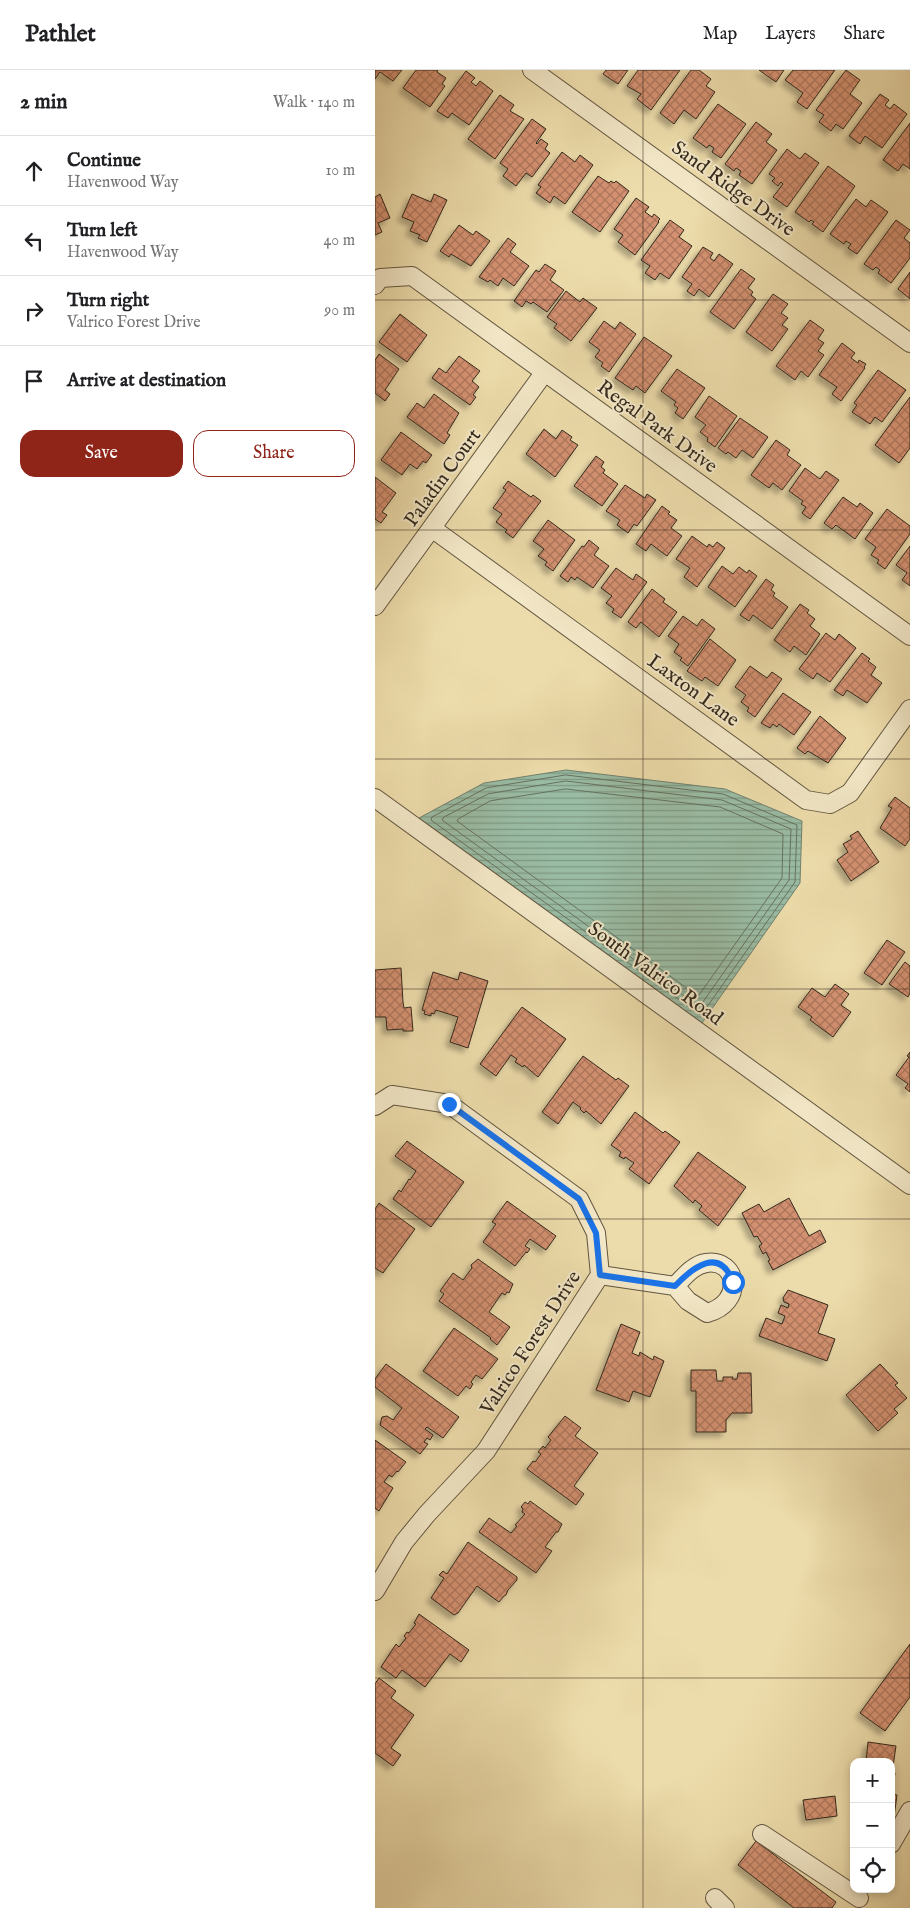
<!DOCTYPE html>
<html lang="en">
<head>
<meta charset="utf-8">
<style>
	body { margin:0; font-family:"IM FELL English",serif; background:#f2f2f2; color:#202124 }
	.controls { position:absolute; right:15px; bottom:15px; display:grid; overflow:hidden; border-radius:10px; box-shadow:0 2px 8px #0003 }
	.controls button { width:45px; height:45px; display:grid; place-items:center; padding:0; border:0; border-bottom:1px solid #e0e0e0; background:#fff; color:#202124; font:25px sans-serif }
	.stop { position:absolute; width:15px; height:15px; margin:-11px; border:4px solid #1a73e8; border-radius:50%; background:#fff }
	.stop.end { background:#1a73e8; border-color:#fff; box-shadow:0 1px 5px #0008 }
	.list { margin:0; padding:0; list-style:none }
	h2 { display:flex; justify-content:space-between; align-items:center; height:65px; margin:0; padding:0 20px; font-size:21px }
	h2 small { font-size:16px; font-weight:400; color:#757577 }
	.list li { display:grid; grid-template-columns:32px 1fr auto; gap:15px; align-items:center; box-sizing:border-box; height:70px; padding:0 20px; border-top:1px solid #e0e0e0 }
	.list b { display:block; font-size:19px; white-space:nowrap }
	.list p { margin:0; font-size:16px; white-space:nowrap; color:#757577 }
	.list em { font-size:16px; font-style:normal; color:#757577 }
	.actions { display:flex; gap:10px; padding:15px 20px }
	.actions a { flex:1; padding:11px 0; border:1px solid #8f2418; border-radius:15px; text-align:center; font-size:18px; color:#8f2418 }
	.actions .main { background:#8f2418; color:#fff }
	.icon { flex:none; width:28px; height:28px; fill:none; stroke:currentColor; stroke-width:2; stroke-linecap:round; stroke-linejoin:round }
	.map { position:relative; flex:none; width:535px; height:1838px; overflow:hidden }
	header { display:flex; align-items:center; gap:30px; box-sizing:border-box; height:70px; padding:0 25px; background:#fff; border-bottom:1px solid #e0e0e0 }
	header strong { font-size:24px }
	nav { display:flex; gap:28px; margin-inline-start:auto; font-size:18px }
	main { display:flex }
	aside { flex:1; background:#fff }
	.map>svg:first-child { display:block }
	.water { fill:url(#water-rules); stroke:#71816e }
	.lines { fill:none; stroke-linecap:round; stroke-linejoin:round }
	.shore { stroke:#667260; stroke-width:1 }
	.building { fill:url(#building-cross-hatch); stroke:#33291d; filter:url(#shadow) }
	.minor-casing { stroke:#625640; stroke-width:20 }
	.minor { stroke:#f3e8c8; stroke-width:18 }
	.route { stroke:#1a73e8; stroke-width:6 }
	.grid { fill:none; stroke:#33291d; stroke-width:1; stroke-opacity:0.55 }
	.labels { text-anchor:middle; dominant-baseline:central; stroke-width:4; stroke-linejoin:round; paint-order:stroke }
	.street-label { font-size:20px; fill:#33291d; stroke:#f3e8c8 }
</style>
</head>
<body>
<header>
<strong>Pathlet</strong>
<nav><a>Map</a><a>Layers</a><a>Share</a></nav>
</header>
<main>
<aside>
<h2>2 min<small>Walk · 140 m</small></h2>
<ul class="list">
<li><svg class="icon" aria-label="ahead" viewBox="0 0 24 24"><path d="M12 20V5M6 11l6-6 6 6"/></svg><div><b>Continue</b><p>Havenwood Way</p></div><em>10 m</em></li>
<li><svg class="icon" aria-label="left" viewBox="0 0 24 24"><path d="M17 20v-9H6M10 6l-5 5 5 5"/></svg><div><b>Turn left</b><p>Havenwood Way</p></div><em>40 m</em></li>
<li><svg class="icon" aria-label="right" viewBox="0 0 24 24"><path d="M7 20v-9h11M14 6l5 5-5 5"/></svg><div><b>Turn right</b><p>Valrico Forest Drive</p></div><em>90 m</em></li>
<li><svg class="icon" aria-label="arrive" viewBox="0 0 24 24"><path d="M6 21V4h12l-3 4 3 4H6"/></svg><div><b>Arrive at destination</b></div></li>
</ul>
<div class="actions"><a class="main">Save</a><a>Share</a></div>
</aside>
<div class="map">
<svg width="535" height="1838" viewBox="0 0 535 1838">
	<defs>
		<pattern id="water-rules" width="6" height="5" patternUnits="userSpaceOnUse" patternTransform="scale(1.25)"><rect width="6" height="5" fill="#9abca4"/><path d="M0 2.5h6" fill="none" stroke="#7e9985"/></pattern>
		<pattern id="building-cross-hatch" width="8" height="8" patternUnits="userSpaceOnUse" patternTransform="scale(1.25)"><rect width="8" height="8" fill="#d49171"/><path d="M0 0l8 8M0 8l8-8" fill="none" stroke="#ad765c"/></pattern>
		<filter id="shadow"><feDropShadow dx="-4.5" dy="4.5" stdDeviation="2.5" flood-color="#0004"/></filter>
	</defs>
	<rect width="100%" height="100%" fill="#eddcab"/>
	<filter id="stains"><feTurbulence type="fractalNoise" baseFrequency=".004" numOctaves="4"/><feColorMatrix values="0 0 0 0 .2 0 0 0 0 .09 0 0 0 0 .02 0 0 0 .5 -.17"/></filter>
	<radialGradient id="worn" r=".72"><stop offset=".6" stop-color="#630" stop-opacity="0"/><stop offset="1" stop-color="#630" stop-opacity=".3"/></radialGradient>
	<!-- water -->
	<path class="water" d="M191,700L350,719L427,751L425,813L327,953L44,748L109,713Z"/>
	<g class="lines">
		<!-- shore -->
		<path class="shore" d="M191,705L348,724L422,755L420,812L327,944H324L56,750L57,747L111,718Z
			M191,711L347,730L416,759L414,810L325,936H323L67,750L69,747L113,724Z
			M191,719L345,737L408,764L407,808L324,925H321L82,751L83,749L115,731Z"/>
	</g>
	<!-- building -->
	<path class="building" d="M0,0H27L18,11L5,2L0,9Z
		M41,0H63L62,2L71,8L67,14L70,16L55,37L28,18Z
		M231,0H253L243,14L228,4Z
		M263,0H305L276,40L262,29L266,24L252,16Z
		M316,0H324L336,9L331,16L340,22L321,49L309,40L299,54L285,43Z
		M384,0H409L401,12Z
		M418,0H460L432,39L422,32L428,23L410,10Z
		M471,0L485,10L475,24L487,33L468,59L461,54L456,61L444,52L449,45L441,40Z
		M91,1L100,8L96,12L101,16L105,11L118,21L94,55L77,43L73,48L62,41Z
		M505,24L514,30L510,35L515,39L519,34L532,44L507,78L490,66L485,74L474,66Z
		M125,25L139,35L135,41L149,49L120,89L93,69Z
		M343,34L371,54L346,88L337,82L339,78L334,75L332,78L318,68Z
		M157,49L171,59L161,73L162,74L166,69L173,74L170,79L175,83L157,107L151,103L141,116L128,106L133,99L125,93Z
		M381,52L397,64L391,72L402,80L377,114L364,105L366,101L361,98L359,101L350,94Z
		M535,53V99L528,94L523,101L508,90Z
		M412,79L425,89L430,83L444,93L412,137L398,127L408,114L406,112L403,116L397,111L400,108L394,104Z
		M187,82L200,92L205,85L218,95L190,134L179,126L175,133L161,123L166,117L163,115Z
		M453,96L480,116L448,162L437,154L439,152L436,150L434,152L420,142Z
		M223,106L234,113L236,111L239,113L241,111L254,121L225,162L197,142Z
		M5,124L15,148L3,153L7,162L0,165V127Z
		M37,124L56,132L59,124L72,130L52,172L43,168L45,165L35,161L39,152L27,147Z
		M261,128L274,137L270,142L277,147L279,144L285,149L283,151L284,152L260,185L243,172L248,165L239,159Z
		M481,129L491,137L496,130L513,142L482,184L473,178L476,174L471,171L469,174L455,164Z
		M295,150L309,160L304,167L317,176L294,209L285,203L280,210L270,203L275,196L266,190Z
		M521,150L535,160L529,168L535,173V188L516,213L503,203L505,200L501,197L498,200L489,194Z
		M84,155L98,165L101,161L115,171L96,196L76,184L74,187L65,181Z
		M133,168L141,174L135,182L154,196L139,216L128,208L123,216L115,210L113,212L104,207Z
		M328,177L338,183L335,188L339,191L344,184L358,194L334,227L324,219L319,226L312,221L317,214L307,207Z
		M170,194L181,201L175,210L189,220L172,242L158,232L156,234L151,231L147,237L139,231L161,200L164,202Z
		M366,199L380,209L373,218L378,222L376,225L381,229L359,259L335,242Z
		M535,202V229L523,219Z
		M191,221L205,232L208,228L222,238L196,271L179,258L182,254L172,247Z
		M398,224L413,234L406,243L413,248L407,255L413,259L397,281L371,262Z
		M25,244L52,265L32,292L4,272Z
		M435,250L449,260L443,269L449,273L443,281L449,285L433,307L426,301L420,310L401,296Z
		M229,251L240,259L245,252L261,264L234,302L226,296L228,293L220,287L225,280L214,272Z
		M269,267L297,286L270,323L261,316L258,320L240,308Z
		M467,273L480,283L476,288L483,293L484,290L491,294L489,297L490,298L466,331L457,324L462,317L444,305Z
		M4,284L24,299L10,320L15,324L10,331L0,323V290Z
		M84,286L105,301L97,311L104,317L98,325L101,327L95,335L57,308L64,298L71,303Z
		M302,299L330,318L308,349L300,343L303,338L299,335L301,332L286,321Z
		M503,300L531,320L507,352L500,347L495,354L477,342L482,335L479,333Z
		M59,324L84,343L72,363L75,365L69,374L32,347L42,333L49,338Z
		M334,326L362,346L340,377L332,371L333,368L325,362L331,355L320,347Z
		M535,327V378L524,393L500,375Z
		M365,348L393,367L378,388L367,380L361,388L353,382L351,384L343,378Z
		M169,359L181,369L187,360L197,367L195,370L203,375L180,407L151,384Z
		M26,362L57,385L51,393L48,391L42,399L35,394L27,405L6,390Z
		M401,370L415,380L412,385L426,395L407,420L398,413L394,418L376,405Z
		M221,386L229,392L226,397L230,400L228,403L243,414L227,436L199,416Z
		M430,398L445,409L451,401L464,410L435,449L427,443L431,437L426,434L428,431L414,421Z
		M0,407L21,423L7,442L12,445L6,453L0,449Z
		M133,411L156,427L158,425L166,431L138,468L130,462L132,460L121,452L127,444L118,438L131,420L128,418Z
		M250,415L270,428L272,424L281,430L262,456L259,454L253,463L242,455L245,450L231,441Z
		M468,427L482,437L485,433L498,443L480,469L461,455L457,459L449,453Z
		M287,436L295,442L293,444L302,450L296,458L307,466L292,486L276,474L271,481L261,474Z
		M512,439L535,456V464L510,499L502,493L504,490L496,485L501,477L490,469Z
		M173,450L200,470L178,501L170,495L172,492L163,486L169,479L158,471Z
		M317,466L332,477L334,474L338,477L342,472L350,478L322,517L309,507L315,498L301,489Z
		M214,470L224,478L219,485L234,496L218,518L202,507L200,510L196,507L193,512L185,506L207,476L209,477Z
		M535,476V516L527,510L532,503L521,495Z
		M347,496L358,504L364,497L372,503L374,500L382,506L360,537L333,517Z
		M241,498L258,510L261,504L272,512L246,548L237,542L239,539L231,533L237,526L226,518Z
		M391,509L399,515L396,520L400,523L398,526L413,537L397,559L378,545L374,551L365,545Z
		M277,519L290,529L288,532L302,542L284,567L266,552L261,558L253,552Z
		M425,534L434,540L432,543L440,549L435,556L445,564L431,585L419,576L415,582L399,570Z
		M308,546L322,556L327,549L340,559L313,596L305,590L307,588L299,582L304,574L293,566Z
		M451,563L460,570L464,564L481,578L455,612L442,603L438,609L424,599Z
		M335,569L361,590L343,616L330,607L327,611L312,601Z
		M487,583L495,589L493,591L501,597L496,605L507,613L492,633L472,620L468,626L459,620Z
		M375,596L392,608L397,602L407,609L380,647L372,641L374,638L366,632L371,625L360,617Z
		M408,623L436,642L419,665L404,654L402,657L398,654L395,658L386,653Z
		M445,646L471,668L453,693L433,681L430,684L422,678Z
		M520,727L535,738V769L530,776L505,758L517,738L513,736Z
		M483,761L504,792L476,811L462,790L473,782L468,774L477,769L475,766Z
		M512,870L530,882L507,915L489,903Z
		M530,892L535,896V923L533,927L514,914Z
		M26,898L28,932L29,938L36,937L38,961H28V959L12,960L11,947H0V900Z
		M58,902L83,910L85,902L113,911L93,978L75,972L83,947L61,940L59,944L56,943V946L49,944L50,941L47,940Z
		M460,914L474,924L466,935L476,942L458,967L435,950L437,947L423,937L437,918L450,927Z
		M147,937L191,969L163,1007L149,995L148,997L140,992L142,989L136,985L121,1006L105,994Z
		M535,982V1022L530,1018L533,1014L521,1005L534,987L532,986Z
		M208,986L241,1010L243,1008L254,1016L226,1054L211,1041L209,1043L205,1039L206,1038L198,1032L183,1054L167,1042Z
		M260,1042L288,1063L290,1061L305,1072L274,1114L254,1099L259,1093L250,1087L249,1089L244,1086L246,1082L236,1075Z
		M32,1071L89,1112L56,1157L18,1129L24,1120L26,1122L34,1109L35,1110L41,1101L20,1086Z
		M323,1082L371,1117L343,1156L324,1140L327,1136L320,1130L318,1133L299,1116Z
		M414,1128L434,1166L445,1160L451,1172L398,1200L393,1191L395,1190L391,1182L388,1184L384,1176L387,1174L382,1166L379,1167L367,1143L384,1134L389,1142Z
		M132,1131L181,1166L171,1180L155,1169L150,1176L155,1179L152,1183L151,1182L140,1196L108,1172L121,1154L117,1152Z
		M4,1133L40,1159L8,1203L0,1198V1139Z
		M103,1189L138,1214L134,1223L132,1222L130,1225L127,1223L114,1242L135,1257L122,1275L115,1269L116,1268L64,1231L69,1224L65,1221L78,1203L88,1210L97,1198L96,1195Z
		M413,1220L453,1235L443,1263L460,1269L452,1291L384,1266L391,1248L407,1254L410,1246L403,1243L406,1235L413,1238L414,1234L409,1232L408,1228Z
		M246,1254L265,1262L257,1283L264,1286L265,1282L278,1290L279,1286L289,1291L275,1327L258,1321L254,1332L221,1320Z
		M79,1258L123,1289L107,1309L101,1305L96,1312L98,1314L95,1319L91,1316L83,1326L48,1301Z
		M11,1294L84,1347L68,1368L52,1357L50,1359L58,1365L55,1370L52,1368L49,1372L53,1374L45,1384L5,1355L7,1347L12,1346L18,1350L27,1338L0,1317V1309Z
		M505,1294L523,1313L520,1315L532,1328L519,1339L523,1343L503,1361L471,1325Z
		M316,1300H341L342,1311H348V1307H358L357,1309H362L363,1303H376L377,1343H357L351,1350V1362H321V1321H316Z
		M190,1346L206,1358L200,1366L223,1383L199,1416L209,1424L201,1435L152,1399L158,1391L160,1392L166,1384L163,1382L168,1376L170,1378L176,1370L173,1367Z
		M0,1370L31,1392L23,1402L22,1401L17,1407L14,1405L9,1412L18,1418L4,1441L0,1438Z
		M155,1431L187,1454L183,1462H181L170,1477L177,1481L161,1503L104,1462L114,1448L136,1463L142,1456L140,1455L150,1444L147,1442L148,1439L146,1437L150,1432L153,1434Z
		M93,1472L142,1507V1510L133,1520L131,1525L129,1526L124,1532L102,1516L83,1543L79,1545L56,1528L69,1508L64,1505L68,1501L72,1504Z
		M44,1544L94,1580L86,1592L75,1584L50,1617L27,1600L21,1608L6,1597L21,1574L24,1577L31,1568L29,1566L32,1562L34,1563L41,1554L39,1553Z
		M535,1574V1627L510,1661L485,1643Z
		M4,1608L21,1621L16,1628L39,1645L16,1678L26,1685L18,1696L0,1683V1614Z
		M493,1672L521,1676L517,1703H520L517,1724L522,1725L519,1747H516V1692H491Z
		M460,1726L462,1746L431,1750L428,1730Z
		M381,1771L461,1832L457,1838H419L363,1795Z"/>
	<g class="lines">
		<defs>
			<path id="minor" d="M157,0L535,273
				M0,215L5,208L37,206L535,566
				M58,459L431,730L455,734L475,723L535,639
				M0,536L169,303
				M0,728L535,1115
				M0,1036L17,1025L74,1034L204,1129L221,1163L225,1205L111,1381L52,1444L29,1472L0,1521
				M225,1205L300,1216L313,1231L332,1243C370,1233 363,1188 331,1193C318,1195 309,1207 300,1216
				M387,1764L484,1828
				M516,1774L535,1741
				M340,1828L350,1838"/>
		</defs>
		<!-- minor casing -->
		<use href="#minor" class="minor-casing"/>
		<!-- minor -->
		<use href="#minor" class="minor"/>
	</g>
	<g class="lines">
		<!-- route -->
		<path class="route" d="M74,1034L204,1129L221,1163L225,1205L300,1216C318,1197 345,1176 358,1212"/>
	</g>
	<!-- grid -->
	<path class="grid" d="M268,0V1838M0,230H535M0,460H535M0,689H535M0,919H535M0,1149H535M0,1379H535M0,1608H535"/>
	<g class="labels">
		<!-- street labels -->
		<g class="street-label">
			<text transform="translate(358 119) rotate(36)">Sand Ridge Drive</text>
			<text transform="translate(282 357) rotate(36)">Regal Park Drive</text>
			<text transform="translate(68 408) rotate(-54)">Paladin Court</text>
			<text transform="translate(318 621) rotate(36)">Laxton Lane</text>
			<text transform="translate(280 904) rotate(36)">South Valrico Road</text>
			<text transform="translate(156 1273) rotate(-57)">Valrico Forest Drive</text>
		</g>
	</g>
	<rect width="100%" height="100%" filter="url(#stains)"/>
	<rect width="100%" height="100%" fill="url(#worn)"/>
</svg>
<div class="controls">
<button>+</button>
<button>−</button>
<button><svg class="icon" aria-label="locate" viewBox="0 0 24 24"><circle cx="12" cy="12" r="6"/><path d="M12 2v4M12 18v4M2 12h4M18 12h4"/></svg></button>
</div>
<div class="stop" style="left:358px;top:1212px"></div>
<div class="stop end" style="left:74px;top:1034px"></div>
</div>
</main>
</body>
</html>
